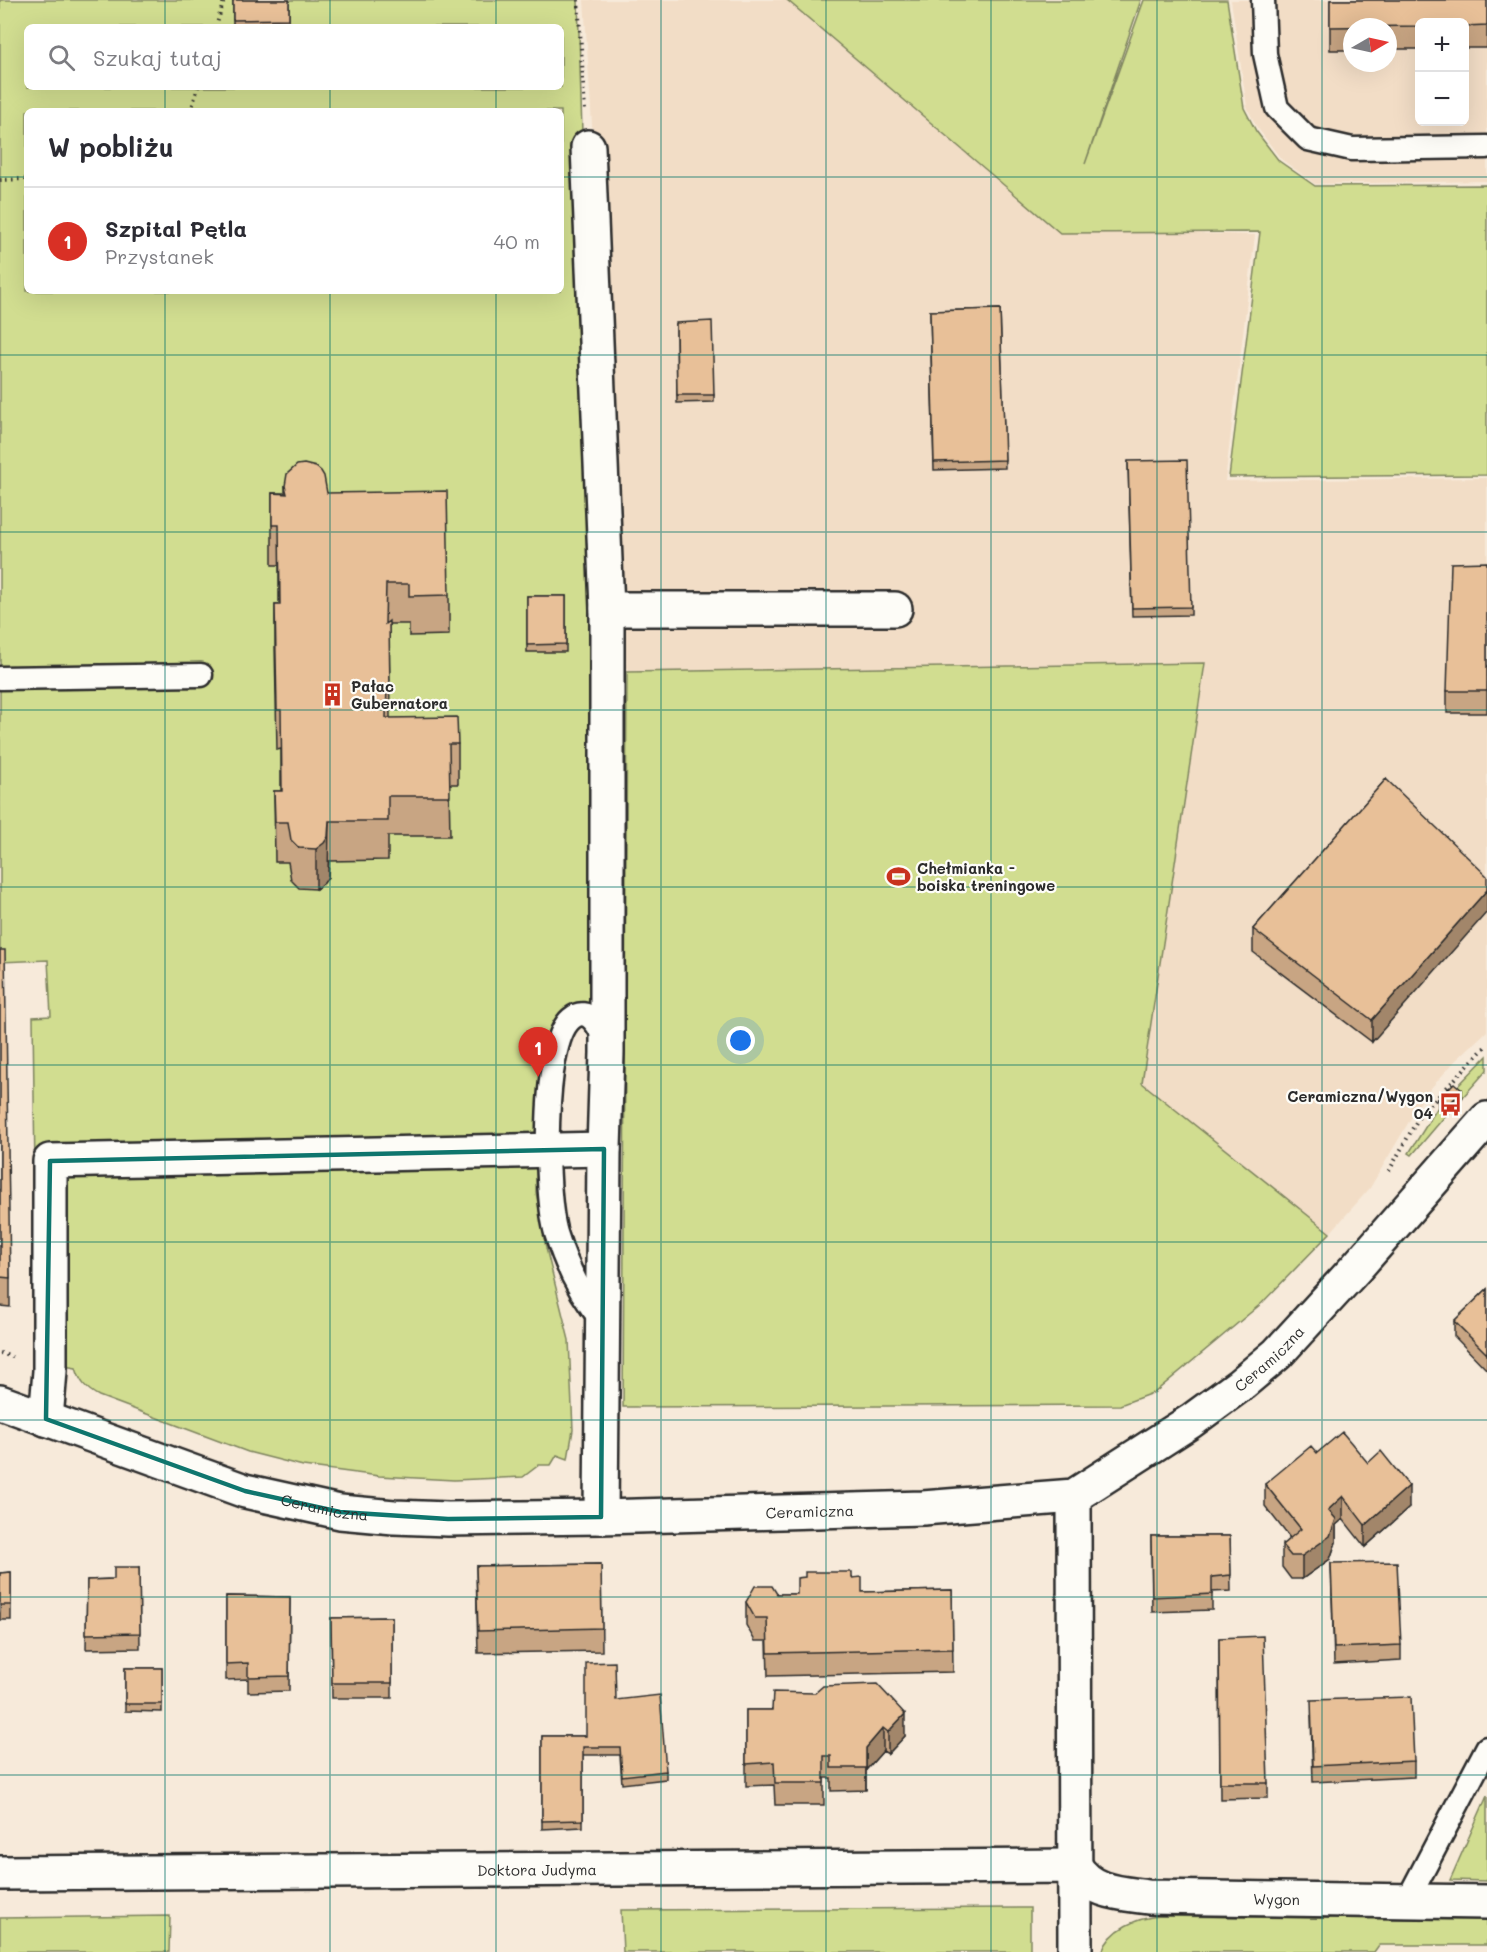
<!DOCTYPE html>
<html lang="pl">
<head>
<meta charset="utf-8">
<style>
	body { margin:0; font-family:Mali,sans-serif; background:#f7f7f7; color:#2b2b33 }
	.controls { position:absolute; right:18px; top:18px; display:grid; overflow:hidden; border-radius:9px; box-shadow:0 6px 24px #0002 }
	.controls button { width:54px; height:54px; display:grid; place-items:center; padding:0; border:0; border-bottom:2px solid #e1e1e2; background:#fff; color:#2b2b33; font:30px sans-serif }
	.compass { position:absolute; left:1343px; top:18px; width:54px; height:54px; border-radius:50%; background:#fff; box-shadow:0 6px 24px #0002; rotate:81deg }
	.you { position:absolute; left:741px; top:1041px; width:21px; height:21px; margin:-15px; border:4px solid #fff; border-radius:50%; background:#1a73e8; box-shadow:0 0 0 9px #1a73e833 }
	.badge { display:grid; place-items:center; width:39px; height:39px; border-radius:50%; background:#d93025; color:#fff; font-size:20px; font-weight:700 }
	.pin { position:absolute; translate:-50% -50px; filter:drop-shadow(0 2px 3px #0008) }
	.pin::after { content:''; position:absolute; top:32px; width:21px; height:18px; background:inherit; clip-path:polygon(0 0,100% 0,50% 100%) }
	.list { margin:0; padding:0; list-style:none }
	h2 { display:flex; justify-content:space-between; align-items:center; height:78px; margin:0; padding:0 24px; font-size:26px }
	h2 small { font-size:20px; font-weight:400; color:#7c7c81 }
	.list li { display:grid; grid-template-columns:39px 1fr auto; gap:18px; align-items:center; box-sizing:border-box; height:108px; padding:0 24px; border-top:2px solid #e1e1e2 }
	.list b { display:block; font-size:22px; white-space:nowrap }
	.list p { margin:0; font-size:20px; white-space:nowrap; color:#7c7c81 }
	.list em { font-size:20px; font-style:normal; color:#7c7c81 }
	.icon { flex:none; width:33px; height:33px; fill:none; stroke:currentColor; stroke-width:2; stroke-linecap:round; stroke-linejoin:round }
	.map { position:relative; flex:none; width:1487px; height:1952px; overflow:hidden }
	.search { position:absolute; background:#fff; box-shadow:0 6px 24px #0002; left:24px; top:24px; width:540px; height:66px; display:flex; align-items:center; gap:15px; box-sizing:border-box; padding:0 21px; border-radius:9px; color:#7c7c81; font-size:22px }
	.panel { position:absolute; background:#fff; box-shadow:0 6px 24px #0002; left:24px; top:108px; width:540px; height:186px; border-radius:9px }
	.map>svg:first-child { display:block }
	.built { fill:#f2ddc6; fill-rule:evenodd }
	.green { fill:#d1dd90; stroke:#7e845e; stroke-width:1.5; fill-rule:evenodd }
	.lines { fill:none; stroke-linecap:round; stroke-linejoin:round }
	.lane-casing { stroke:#2b2b2b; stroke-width:27 }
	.street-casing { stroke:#2b2b2b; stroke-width:38 }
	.secondary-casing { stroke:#2b2b2b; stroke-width:38 }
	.path { stroke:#2b2b2b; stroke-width:4; stroke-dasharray:1.5 4.5; stroke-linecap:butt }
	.lane { stroke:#fdfcf7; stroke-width:22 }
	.street { stroke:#fdfcf7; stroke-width:33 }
	.secondary { stroke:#fdfcf7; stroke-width:33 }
	.wall { fill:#c8a583; stroke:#2b2b2b; stroke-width:1.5 }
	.shaded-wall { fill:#a2866a; stroke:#2b2b2b; stroke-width:1.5 }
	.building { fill:#e8c098; stroke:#2b2b2b; stroke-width:1.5 }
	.marked { fill:none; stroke:#0f766e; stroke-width:4.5; stroke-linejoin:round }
	.grid { fill:none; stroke:#0f766e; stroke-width:1.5; stroke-opacity:0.55 }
	.labels { text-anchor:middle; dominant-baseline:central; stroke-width:4.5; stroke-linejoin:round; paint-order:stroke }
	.poi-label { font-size:15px; font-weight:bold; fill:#2b2b2b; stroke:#fdfcf7; text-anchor:start }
	.street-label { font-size:15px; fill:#2b2b2b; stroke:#fdfcf7 }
</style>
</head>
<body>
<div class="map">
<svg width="1487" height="1952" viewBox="0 0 1487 1952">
	<rect width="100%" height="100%" fill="#f7eada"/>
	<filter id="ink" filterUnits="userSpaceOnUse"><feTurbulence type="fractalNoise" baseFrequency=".0167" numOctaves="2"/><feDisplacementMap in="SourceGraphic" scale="12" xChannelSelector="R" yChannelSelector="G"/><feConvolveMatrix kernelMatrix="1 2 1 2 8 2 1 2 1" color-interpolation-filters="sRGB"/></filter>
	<g filter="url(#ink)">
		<!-- built -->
		<path class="built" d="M584,0H787L1060,233H1195L1255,235L1225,481L1487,478V1031L1455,1061L1424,1096L1370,1188L1330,1233L1142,1083L1205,663L627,672Z
			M1231,0H1487V181L1315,184L1281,159L1256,126L1247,107ZM1420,22H1464V122H1420ZM1352,27H1388V63H1352Z"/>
		<!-- green -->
		<path class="green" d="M0,0H578L592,465L598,1006H574L548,1038L538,1082L536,1192L546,1248L569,1340L573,1430L568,1459L557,1455L551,1465H539L523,1477L454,1480L379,1476L303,1466L248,1452L99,1396C86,1389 80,1382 76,1368L32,1361L37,1331L33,1017L51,1016L48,960L0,962ZM27,27H561V87H27ZM27,111H561V291H27Z
			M787,0H1141L1085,164L1144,0H1227L1244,108L1256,131L1279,161L1315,186L1487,185V475L1229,477L1260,232L1060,233Z
			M1205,663L1142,1083L1330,1233L1262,1303L1155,1392L1120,1405L623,1407L627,672Z
			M1487,1056V1070L1462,1098L1454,1090Z
			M1438,1107L1446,1115L1412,1155L1409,1153Z
			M1487,1796V1881L1450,1880Z
			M1030,1908V1952H623L621,1910Z
			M170,1916L169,1952H0V1918Z
			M1160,1916L1487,1920V1945H1379L1374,1952H1102C1111,1928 1137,1918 1160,1916Z"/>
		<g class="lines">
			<defs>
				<path id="lane" d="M1263,0L1265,54L1277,108L1308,139L1352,149L1487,147
					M0,678L201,675
					M603,1322C581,1296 566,1266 556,1233C545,1196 541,1045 571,1019C588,1004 601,1028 604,1042
					M1407,1901L1487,1748"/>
				<g id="street">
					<path d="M588,147L607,609V1053L604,1149L601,1517"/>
					<path d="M607,609H895"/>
					<path d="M46,1419L50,1371V1161L604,1149"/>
					<path d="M1074,1496L1075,1952"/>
					<path id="s1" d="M0,1873L1075,1866C1092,1893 1120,1893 1148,1897L1487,1902"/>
				</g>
				<g id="secondary">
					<path id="s2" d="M0,1402L245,1491L340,1512L394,1517L448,1519L601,1517L923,1508L1074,1496L1191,1421L1240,1385L1277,1354L1356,1268L1487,1119"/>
				</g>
			</defs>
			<!-- lane casing -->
			<use href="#lane" class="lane-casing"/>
			<!-- street casing -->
			<use href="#street" class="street-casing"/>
			<!-- secondary casing -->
			<use href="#secondary" class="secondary-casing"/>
			<!-- path -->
			<path class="path" d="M578,0L585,110
				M216,27L224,0
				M191,111L198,87
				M0,180L27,179
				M1389,1171L1419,1117L1487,1045
				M0,1353L12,1357"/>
			<!-- lane -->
			<use href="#lane" class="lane"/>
			<!-- street -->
			<use href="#street" class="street"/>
			<!-- secondary -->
			<use href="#secondary" class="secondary"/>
		</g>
		<!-- wall -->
		<path class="wall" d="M233,0H289V27H233Z
			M1330,0H1487V48H1464V22H1419V49H1388V27H1352V50H1330Z
			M1000,309L1005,468L934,470L930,311Z
			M676,323L714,395V402L677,403Z
			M1128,461L1191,607V615L1132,616Z
			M285,486L327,493L449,595V635L409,636V624H389L390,718L458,744V784H449L450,836H388V860L329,861L328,877L324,883L316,889L299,888L291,880L288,862H275L274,791H281V749L277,750L275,645V605H279V565H272V493H285Z
			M1487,562V713H1447V691Z
			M527,596H566V652H527Z
			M1386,779L1372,1042L1253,952V929Z
			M0,950L10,1278V1307L0,1306Z
			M1462,1098L1446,1115L1438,1107V1099Z
			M1487,1289V1370L1454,1336V1321Z
			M1317,1453L1368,1463L1409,1508L1365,1547L1343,1519L1336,1525V1542L1330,1559L1302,1579H1291L1282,1567V1545L1290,1538L1265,1506V1484Z
			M1151,1536H1230L1231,1591L1212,1592V1610L1152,1612Z
			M1331,1563L1401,1645V1660L1334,1664Z
			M601,1564L602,1651L478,1653L476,1566Z
			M139,1567L140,1648L86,1649L87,1580L114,1579Z
			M11,1572V1620H0V1573Z
			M852,1578L862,1592L952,1590L953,1672L768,1676L767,1641H755L746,1625V1602L777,1594H797Z
			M226,1596L290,1597L289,1691L248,1692V1679L226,1680Z
			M392,1617V1698H332L331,1618Z
			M1219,1638L1268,1783V1798L1220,1799Z
			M125,1668H162V1712L125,1711Z
			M815,1693L905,1736L888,1754L883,1751L866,1770V1790L831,1791V1778H824V1805H775L774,1785L746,1786V1710H772Z
			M616,1700L666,1771V1779L622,1784L620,1755H583V1827L542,1829V1736H586Z
			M1311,1716L1414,1761V1777L1313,1782Z"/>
		<!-- shaded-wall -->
		<path class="shaded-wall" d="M329,821L328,877L324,883L316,889V849Z
			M1487,890V912L1372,1042V1020Z
			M1462,1090V1098L1446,1115V1108Z
			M1409,1486V1508L1365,1547V1525Z
			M1343,1496V1519L1336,1525V1542L1330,1559L1302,1579V1556L1328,1510Z
			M905,1714V1736L888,1754V1732Z
			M883,1728V1751L866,1770V1790V1748Z"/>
		<!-- building -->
		<path class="building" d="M233,0H289V19L233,20Z
			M1330,0H1487V25L1464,26V22H1419V26L1330,27Z
			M1000,309L1005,460L934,462L930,311Z
			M712,321L714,395H677L676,323Z
			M1187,460L1191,607L1132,608L1128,461Z
			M304,464L316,467L321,471L324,476L327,493L447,491L449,595L409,596V584H386L385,624L389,621L390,690L387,687L386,718L457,717L458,744H449L450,796H388V821H329L328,837L324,843L316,849L299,848L291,840L288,822H275L274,791H282L281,710H277L275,605H280L279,525H272V493L287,494L285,486L287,474L297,465Z
			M1487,562V691H1447L1451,563Z
			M527,596H566V644L527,645Z
			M1386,779L1487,876V890L1372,1020L1253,929Z
			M0,950H5L10,1278L0,1277Z
			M1454,1083L1462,1090L1446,1108L1438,1099Z
			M1487,1289V1354L1454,1321Z
			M1342,1432L1368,1463L1381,1451L1409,1486L1365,1525L1343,1496L1328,1510L1336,1519L1330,1536L1302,1556H1291L1282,1545L1301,1529L1265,1484L1311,1446L1317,1453Z
			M1151,1536H1230L1231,1575L1212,1577V1594L1152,1597Z
			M1397,1562L1401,1645L1334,1648L1331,1563Z
			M601,1564L602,1628L478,1631L476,1566Z
			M114,1567H139L140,1633L86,1634L87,1580L114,1579Z
			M11,1572V1605H0V1573Z
			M805,1572H852V1578L862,1577V1592L952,1590L953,1649L768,1653L767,1618H755L746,1602L755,1586H772L777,1594H797V1578L805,1577Z
			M226,1596L290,1597L289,1676L248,1677V1663L226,1664Z
			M392,1617V1683H332L331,1618Z
			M1263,1636L1268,1783H1220L1219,1638Z
			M615,1662L616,1700L660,1695L666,1771L622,1776L620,1747H583V1820L542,1821V1736H586V1663Z
			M125,1668H162V1704H125Z
			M877,1684L905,1714L888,1732L883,1728L866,1748V1768H831V1756H824V1783H775L774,1762L746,1764V1710H772L773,1692L815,1693L823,1686Z
			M1411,1697L1414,1761L1313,1766L1311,1700Z"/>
	</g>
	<!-- marked area -->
	<path class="marked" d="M604,1149L601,1517L448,1519L340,1512L245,1491L46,1419L50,1161Z"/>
	<!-- grid -->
	<path class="grid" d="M165,0V27M330,0V27M496,0V27M661,0V1952M826,0V1952M991,0V1952M1157,0V1952M1322,0V1952M165,87V111M330,87V111M496,87V111M0,177H27M561,177H1487M165,291V1952M330,291V1952M496,291V1952M0,355H1487M0,532H1487M0,710H1487M0,887H1487M0,1065H1487M0,1242H1487M0,1420H1487M0,1597H1487M0,1775H1487"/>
	<!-- icons -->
	<defs>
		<symbol id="building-bare" viewBox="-9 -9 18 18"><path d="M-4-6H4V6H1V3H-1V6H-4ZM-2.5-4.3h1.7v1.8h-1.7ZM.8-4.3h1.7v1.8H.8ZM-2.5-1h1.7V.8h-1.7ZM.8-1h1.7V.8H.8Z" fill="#c8321e" stroke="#fdfcf7" stroke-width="2.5" paint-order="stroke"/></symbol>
		<symbol id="stadium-bare" viewBox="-9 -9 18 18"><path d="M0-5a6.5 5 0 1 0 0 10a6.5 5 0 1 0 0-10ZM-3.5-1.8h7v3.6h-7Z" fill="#c8321e" stroke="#fdfcf7" stroke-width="2.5" paint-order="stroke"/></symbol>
		<symbol id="bus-bare" viewBox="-9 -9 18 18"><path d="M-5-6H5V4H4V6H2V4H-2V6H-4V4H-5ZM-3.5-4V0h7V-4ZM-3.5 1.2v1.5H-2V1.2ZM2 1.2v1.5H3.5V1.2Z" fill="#c8321e" stroke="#fdfcf7" stroke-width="2.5" paint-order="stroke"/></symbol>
	</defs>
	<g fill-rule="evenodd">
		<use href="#building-bare" x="316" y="678" width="33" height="33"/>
		<use href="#stadium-bare" x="882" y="860" width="33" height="33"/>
		<use href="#bus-bare" x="1434" y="1088" width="33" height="33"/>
	</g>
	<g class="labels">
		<!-- poi labels -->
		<g class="poi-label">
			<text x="351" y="686">Pałac<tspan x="351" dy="17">Gubernatora</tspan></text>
			<text x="917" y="868">Chełmianka -<tspan x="917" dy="17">boiska treningowe</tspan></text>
			<text x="1433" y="1096" text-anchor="end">Ceramiczna/Wygon<tspan x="1433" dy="17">04</tspan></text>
		</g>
		<!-- street labels -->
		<g class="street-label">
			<text stroke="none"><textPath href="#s2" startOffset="1332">Ceramiczna</textPath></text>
			<text stroke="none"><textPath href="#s2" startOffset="342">Ceramiczna</textPath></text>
			<text stroke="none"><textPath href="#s2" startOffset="828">Ceramiczna</textPath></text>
			<text stroke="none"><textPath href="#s1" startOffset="537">Doktora Judyma</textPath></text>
			<text stroke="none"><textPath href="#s1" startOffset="1286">Wygon</textPath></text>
		</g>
	</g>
</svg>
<div class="controls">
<button>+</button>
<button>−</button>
</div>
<svg class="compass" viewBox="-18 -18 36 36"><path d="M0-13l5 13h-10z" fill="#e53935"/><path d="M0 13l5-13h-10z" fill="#7c7c81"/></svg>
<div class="you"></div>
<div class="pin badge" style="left:538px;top:1077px">1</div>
<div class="search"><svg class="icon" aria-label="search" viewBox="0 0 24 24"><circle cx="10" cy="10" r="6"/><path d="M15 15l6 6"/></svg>Szukaj tutaj</div>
<section class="panel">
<h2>W pobliżu<small></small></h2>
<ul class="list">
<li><span class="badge">1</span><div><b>Szpital Pętla</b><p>Przystanek</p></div><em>40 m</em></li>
</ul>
</section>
</div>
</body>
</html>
